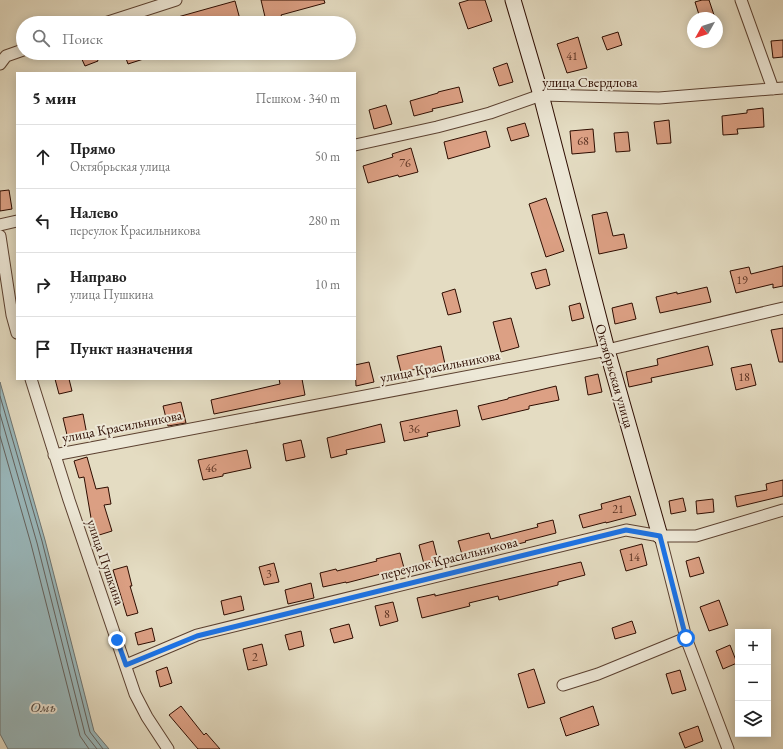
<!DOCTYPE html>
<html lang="ru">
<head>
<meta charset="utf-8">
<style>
	body { margin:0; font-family:"EB Garamond",serif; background:#f2f2f2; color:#222 }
	.controls { position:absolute; right:12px; bottom:12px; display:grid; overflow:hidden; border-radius:0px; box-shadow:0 2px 10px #0003 }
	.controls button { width:36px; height:36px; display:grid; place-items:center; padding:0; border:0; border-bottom:1px solid #e0e0e0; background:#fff; color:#222; font:20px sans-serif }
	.compass { position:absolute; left:687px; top:12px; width:36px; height:36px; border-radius:50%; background:#fff; box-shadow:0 2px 10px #0003; rotate:231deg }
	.stop { position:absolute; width:12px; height:12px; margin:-9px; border:3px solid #1a73e8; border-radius:50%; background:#fff }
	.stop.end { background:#1a73e8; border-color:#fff; box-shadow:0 1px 4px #0008 }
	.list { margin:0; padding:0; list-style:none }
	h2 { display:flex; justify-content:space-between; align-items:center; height:52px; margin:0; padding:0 16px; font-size:17px }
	h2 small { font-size:13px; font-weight:400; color:#767676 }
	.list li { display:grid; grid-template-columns:26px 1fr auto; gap:12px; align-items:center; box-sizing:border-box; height:64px; padding:0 16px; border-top:1px solid #e0e0e0 }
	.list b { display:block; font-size:15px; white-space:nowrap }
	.list p { margin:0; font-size:13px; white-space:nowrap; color:#767676 }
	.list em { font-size:13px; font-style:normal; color:#767676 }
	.icon { flex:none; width:22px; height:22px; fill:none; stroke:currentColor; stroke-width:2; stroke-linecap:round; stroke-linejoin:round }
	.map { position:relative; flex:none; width:783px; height:749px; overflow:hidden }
	.search { position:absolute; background:#fff; box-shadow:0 2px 10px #0003; left:16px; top:16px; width:340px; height:44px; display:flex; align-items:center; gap:10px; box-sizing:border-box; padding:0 14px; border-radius:22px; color:#767676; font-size:15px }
	.panel { position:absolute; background:#fff; box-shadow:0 2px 10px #0003; left:16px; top:72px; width:340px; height:308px; border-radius:0px }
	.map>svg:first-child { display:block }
	.water { fill:#9ab9bd; stroke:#6e7471 }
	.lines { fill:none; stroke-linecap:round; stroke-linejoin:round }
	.shore { stroke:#64625e; stroke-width:1 }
	.building { fill:#dca084; stroke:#2d0c00 }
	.street-casing { stroke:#5b4030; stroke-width:13 }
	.secondary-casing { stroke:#2d0c00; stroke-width:17 }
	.street { stroke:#ede8d7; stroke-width:11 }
	.secondary { stroke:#ede8d7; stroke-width:15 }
	.route { stroke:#1a73e8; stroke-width:5 }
	.labels { text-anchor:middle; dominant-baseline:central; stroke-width:4; stroke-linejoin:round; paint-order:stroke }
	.number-label { font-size:12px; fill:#593121 }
	.street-label { font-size:14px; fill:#2d0c00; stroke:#ede8d7 }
	.water-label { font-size:15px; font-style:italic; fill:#534942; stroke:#ede8d7 }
</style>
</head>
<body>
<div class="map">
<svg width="783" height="749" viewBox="0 0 783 749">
	<rect width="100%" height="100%" fill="#e4dcc2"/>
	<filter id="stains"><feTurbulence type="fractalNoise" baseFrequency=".005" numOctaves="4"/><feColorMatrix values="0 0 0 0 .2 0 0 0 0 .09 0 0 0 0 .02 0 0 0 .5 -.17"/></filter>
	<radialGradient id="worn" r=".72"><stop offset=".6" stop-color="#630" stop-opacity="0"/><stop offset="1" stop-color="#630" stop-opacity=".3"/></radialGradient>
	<!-- water -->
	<path class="water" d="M0,382L45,540L94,731L109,749H8L0,734Z"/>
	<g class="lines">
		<!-- shore -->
		<path class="shore" d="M0,396L42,541L90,732L103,749
			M0,414L37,543L85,734L97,749
			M0,436L31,544L80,736L89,749"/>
	</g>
	<!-- building -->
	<path class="building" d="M261,0H324L325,3L281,15L282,17L266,21Z
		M469,0H485L492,21L468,29L459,3Z
		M702,0H709L715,18H700L695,2Z
		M235,1L241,23H167V20Z
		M618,32L622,45L607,50L602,37Z
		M578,37L587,68L567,73L557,44Z
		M783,40V57L773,58L771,41Z
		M79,53H95L98,61L85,66Z
		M124,53H155L156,55L128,64Z
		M507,63L513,82L499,86L493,68Z
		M459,87L463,102L432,109L433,111L414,116L410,101L438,93V92Z
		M386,105L392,124L374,129L369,110Z
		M763,108L764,127L737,129L738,134L723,135L722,116L747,113V110Z
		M669,120L671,143L657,144L654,122Z
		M525,123L529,136L511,141L507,128Z
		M593,129L595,152L572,154L570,131Z
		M486,131L490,147L448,159L444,142Z
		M628,132L630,151L616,152L614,133Z
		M411,148L418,172L399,177L398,175L368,183L363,166L393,157L392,154Z
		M9,190L12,209L0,211V191Z
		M546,198L564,251L546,257L529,204Z
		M607,212L613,236L624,234L627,248L599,254L592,215Z
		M783,266V286L773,288V284L736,293L730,271L749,267L751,274Z
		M546,269L550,285L536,289L531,273Z
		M707,287L711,302L660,313L656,297L677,292V294Z
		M455,289L461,312L448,315L442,293Z
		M580,303L584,318L572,321L569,306Z
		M632,303L636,319L615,324L612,308Z
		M511,318L519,347L501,352L493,322Z
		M783,328V362H779L771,330Z
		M441,346L445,364L401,372L397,356Z
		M708,346L713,365L651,378L652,382L629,387L626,372L658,365L657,359Z
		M369,362L374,382L356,386L355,365Z
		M751,364L756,385L736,390L731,368Z
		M598,374L602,392L588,395L585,377Z
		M55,379H69L72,391L59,394Z
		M279,379H302L305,395L214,414L211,400L280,384Z
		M556,386L559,400L529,406V409L482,420L478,406L508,399V398Z
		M181,402L186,423L168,426L163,406Z
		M457,410L460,426L427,433L428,436L404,441L400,422Z
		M83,414L87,435L68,439L63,418Z
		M381,424L385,442L346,450L347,454L331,458L327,438Z
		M301,440L305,457L286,461L283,444Z
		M247,450L251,468L223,474V476L203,480L198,460Z
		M87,457L96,489L108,487L111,504L104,505L112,531L96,536L91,518L84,477L79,478L74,461Z
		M783,480V496L737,507L735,496L767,490L766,484Z
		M630,496L636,515L606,523V522L583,528L579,515L602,509L601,504Z
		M683,498L686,511L671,514L669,501Z
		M713,499L714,512L697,514L696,501Z
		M553,520L556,533L525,541L526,542L463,558L458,541L489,533L491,539L538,527L537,524Z
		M433,541L438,561L424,564L419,545Z
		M642,544L647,565L626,571L620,550Z
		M400,553L404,568L346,583V582L323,587L320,573L336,569L337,571L377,561L376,559Z
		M699,557L704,573L690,577L686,561Z
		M581,562L585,575L558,582V585L499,600L498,596L469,603L470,606L422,618L417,598L435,594V596Z
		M274,563L279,582L264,585L259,567Z
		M127,566L132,586H130L138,613L127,616L113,570Z
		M311,583L314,598L288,604L285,590Z
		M241,596L244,610L224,615L221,601Z
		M719,600L728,625L709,631L700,607Z
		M393,602L398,621L380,626L375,606Z
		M632,621L636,633L615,639L612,628Z
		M349,624L353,638L334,643L330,629Z
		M152,628L155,641L138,645L135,633Z
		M301,631L304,646L289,650L285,635Z
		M262,644L267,665L248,670L243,649Z
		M730,645L737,663L723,669L716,651Z
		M167,667L172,683L160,687L156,671Z
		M534,669L545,703L528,708L518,674Z
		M680,670L686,690L672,694L666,674Z
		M181,706L204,735L206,733L220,749H198L169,715Z
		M593,706L599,725L566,736L560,718Z
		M698,726L703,741L685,748L679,733Z"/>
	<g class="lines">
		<defs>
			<path id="street" d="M741,0L773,89
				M105,23L176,0
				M0,64L6,56L23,50
				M355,145L437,127L490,113L541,95L659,98L783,88
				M0,225L17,221
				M0,236L12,315L17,333
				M31,379L69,500L135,694L147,717L168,749
				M54,455L607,350L783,308
				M660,536L686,638L728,749
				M126,665L197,635L626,530L660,536H696L783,510
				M563,685L598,674L686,638"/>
			<path id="secondary" d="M513,0L541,95L607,350L660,536"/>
		</defs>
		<!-- street casing -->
		<use href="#street" class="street-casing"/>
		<!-- secondary casing -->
		<use href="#secondary" class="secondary-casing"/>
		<!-- street -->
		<use href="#street" class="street"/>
		<!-- secondary -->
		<use href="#secondary" class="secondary"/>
	</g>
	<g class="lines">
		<!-- route -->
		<path class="route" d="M117,640L126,665L197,636L626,530L660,536L686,638"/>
	</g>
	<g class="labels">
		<!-- number labels -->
		<g class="number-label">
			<text x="572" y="56">41</text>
			<text x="583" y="141">68</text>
			<text x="405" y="163">76</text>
			<text x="742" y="280">19</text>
			<text x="744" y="377">18</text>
			<text x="414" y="429">36</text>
			<text x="211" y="468">46</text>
			<text x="618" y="509">21</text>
			<text x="634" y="557">14</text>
			<text x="269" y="574">3</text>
			<text x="387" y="614">8</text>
			<text x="255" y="657">2</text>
		</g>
		<!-- street labels -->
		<g class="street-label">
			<text x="590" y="82">улица Свердлова</text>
			<text transform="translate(440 366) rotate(-11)">улица Красильникова</text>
			<text transform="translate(615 376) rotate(74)">Октябрьская улица</text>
			<text transform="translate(122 426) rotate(-11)">улица Красильникова</text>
			<text transform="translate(449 558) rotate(-14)">переулок Красильникова</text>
			<text transform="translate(106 562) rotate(71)">улица Пушкина</text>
		</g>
		<!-- water labels -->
		<g class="water-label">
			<text x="43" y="706">Омь</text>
		</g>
	</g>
	<rect width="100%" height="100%" filter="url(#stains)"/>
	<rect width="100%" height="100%" fill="url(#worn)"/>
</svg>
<div class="controls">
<button>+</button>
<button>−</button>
<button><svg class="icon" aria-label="layers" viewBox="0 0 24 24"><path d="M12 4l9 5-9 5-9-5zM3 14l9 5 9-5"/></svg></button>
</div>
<svg class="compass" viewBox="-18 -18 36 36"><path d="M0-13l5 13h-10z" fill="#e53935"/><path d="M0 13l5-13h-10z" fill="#767676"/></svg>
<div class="stop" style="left:686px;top:638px"></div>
<div class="stop end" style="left:117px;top:640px"></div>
<div class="search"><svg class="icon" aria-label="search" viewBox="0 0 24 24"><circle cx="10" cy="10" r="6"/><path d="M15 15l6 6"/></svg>Поиск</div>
<section class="panel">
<h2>5 мин<small>Пешком · 340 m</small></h2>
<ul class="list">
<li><svg class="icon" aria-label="ahead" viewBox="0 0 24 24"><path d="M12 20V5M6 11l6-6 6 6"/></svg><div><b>Прямо</b><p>Октябрьская улица</p></div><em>50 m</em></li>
<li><svg class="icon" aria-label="left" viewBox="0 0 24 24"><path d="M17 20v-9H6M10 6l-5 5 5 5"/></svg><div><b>Налево</b><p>переулок Красильникова</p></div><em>280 m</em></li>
<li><svg class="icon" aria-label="right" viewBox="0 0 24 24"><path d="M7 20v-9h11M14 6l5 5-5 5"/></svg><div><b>Направо</b><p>улица Пушкина</p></div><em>10 m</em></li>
<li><svg class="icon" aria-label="arrive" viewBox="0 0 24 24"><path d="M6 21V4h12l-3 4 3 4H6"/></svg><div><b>Пункт назначения</b></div></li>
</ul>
</section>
</div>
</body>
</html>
